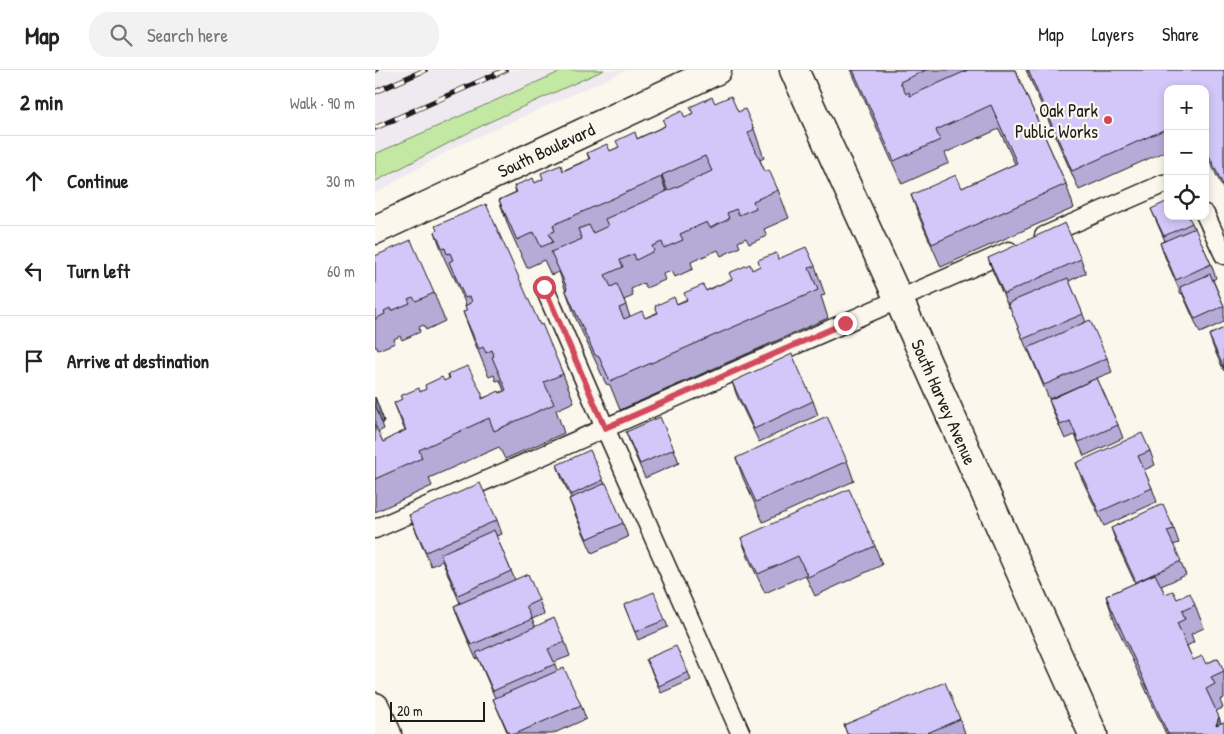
<!DOCTYPE html>
<html lang="en">
<head>
<meta charset="utf-8">
<style>
	body { margin:0; font-family:"Patrick Hand",sans-serif; background:#f2f2f2; color:#222 }
	.controls { position:absolute; right:15px; top:15px; display:grid; overflow:hidden; border-radius:10px; box-shadow:0 2px 8px #0003 }
	.controls button { width:45px; height:45px; display:grid; place-items:center; padding:0; border:0; border-bottom:1px solid #e0e0e0; background:#fff; color:#222; font:25px sans-serif }
	.scale { position:absolute; left:15px; bottom:12px; width:95px; box-sizing:border-box; padding-left:5px; border:2px solid #1c1c1c; border-top:0; font-size:14px; line-height:18px; white-space:nowrap; color:#1c1c1c; -webkit-text-stroke:4px #fbf7ec; paint-order:stroke }
	.stop { position:absolute; width:15px; height:15px; margin:-11px; border:4px solid #d1495b; border-radius:50%; background:#fff }
	.stop.end { background:#d1495b; border-color:#fff; box-shadow:0 1px 5px #0008 }
	.list { margin:0; padding:0; list-style:none }
	h2 { display:flex; justify-content:space-between; align-items:center; height:65px; margin:0; padding:0 20px; font-size:21px }
	h2 small { font-size:16px; font-weight:400; color:#767676 }
	.list li { display:grid; grid-template-columns:32px 1fr auto; gap:15px; align-items:center; box-sizing:border-box; height:90px; padding:0 20px; border-top:1px solid #e0e0e0 }
	.list b { display:block; font-size:19px; white-space:nowrap }
	.list em { font-size:16px; font-style:normal; color:#767676 }
	.icon { flex:none; width:28px; height:28px; fill:none; stroke:currentColor; stroke-width:2; stroke-linecap:round; stroke-linejoin:round }
	.map { position:relative; flex:none; width:849px; height:664px; overflow:hidden }
	header { display:flex; align-items:center; gap:30px; box-sizing:border-box; height:70px; padding:0 25px; background:#fff; border-bottom:1px solid #e0e0e0 }
	header strong { font-size:24px }
	nav { display:flex; gap:28px; margin-inline-start:auto; font-size:18px }
	.search { width:350px; height:45px; background:#f2f2f2; display:flex; align-items:center; gap:12px; box-sizing:border-box; padding:0 18px; border-radius:20px; color:#767676; font-size:19px }
	main { display:flex }
	aside { flex:1; background:#fff }
	.map>svg:first-child { display:block }
	.built { fill:#efe9f0 }
	.green { fill:#c2e8a3; stroke:#6f8260 }
	.lines { fill:none; stroke-linecap:round; stroke-linejoin:round }
	.service-casing { stroke:#1c1c1c; stroke-width:21 }
	.minor-casing { stroke:#1c1c1c; stroke-width:31 }
	.tertiary-casing { stroke:#1c1c1c; stroke-width:31 }
	.service { stroke:#fbf7ec; stroke-width:18 }
	.minor { stroke:#fbf7ec; stroke-width:28 }
	.tertiary { stroke:#fbf7ec; stroke-width:28 }
	.rail-casing { stroke:#1c1c1c; stroke-width:5.5 }
	.rail { stroke:#fbf7ec; stroke-width:4; stroke-dasharray:11; stroke-linecap:butt }
	.wall { fill:#b5abd6; stroke:#1c1c1c }
	.shaded-wall { fill:#948bae; stroke:#1c1c1c }
	.building { fill:#d3c7f9; stroke:#1c1c1c }
	.route { stroke:#d1495b; stroke-width:6 }
	.poi-dot { fill:#d1495b; stroke:#fbf7ec; stroke-width:2 }
	.labels { text-anchor:middle; dominant-baseline:central; stroke-width:4.5; stroke-linejoin:round; paint-order:stroke }
	.poi-label { font-size:18px; fill:#1c1c1c; stroke:#fbf7ec; text-anchor:end }
	.street-label { font-size:18px; fill:#1c1c1c; stroke:#fbf7ec }
</style>
</head>
<body>
<header>
<strong>Map</strong>
<div class="search"><svg class="icon" aria-label="search" viewBox="0 0 24 24"><circle cx="10" cy="10" r="6"/><path d="M15 15l6 6"/></svg>Search here</div>
<nav><a>Map</a><a>Layers</a><a>Share</a></nav>
</header>
<main>
<aside>
<h2>2 min<small>Walk · 90 m</small></h2>
<ul class="list">
<li><svg class="icon" aria-label="ahead" viewBox="0 0 24 24"><path d="M12 20V5M6 11l6-6 6 6"/></svg><div><b>Continue</b></div><em>30 m</em></li>
<li><svg class="icon" aria-label="left" viewBox="0 0 24 24"><path d="M17 20v-9H6M10 6l-5 5 5 5"/></svg><div><b>Turn left</b></div><em>60 m</em></li>
<li><svg class="icon" aria-label="arrive" viewBox="0 0 24 24"><path d="M6 21V4h12l-3 4 3 4H6"/></svg><div><b>Arrive at destination</b></div></li>
</ul>
</aside>
<div class="map">
<svg width="849" height="664" viewBox="0 0 849 664">
	<rect width="100%" height="100%" fill="#fbf7ec"/>
	<filter id="ink" filterUnits="userSpaceOnUse"><feTurbulence type="fractalNoise" baseFrequency=".02" numOctaves="2"/><feDisplacementMap in="SourceGraphic" scale="10" xChannelSelector="R" yChannelSelector="G"/><feConvolveMatrix kernelMatrix="1 2 1 2 8 2 1 2 1" color-interpolation-filters="sRGB"/></filter>
	<g filter="url(#ink)">
		<!-- built -->
		<path class="built" d="M0,0H252L82,76L24,109L14,116L0,124Z"/>
		<!-- green -->
		<path class="green" d="M189,0H229L112,53L1,111H0V84Z"/>
		<g class="lines">
			<defs>
				<path id="service" d="M830,144L849,185
					M669,166L788,114H793
					M169,217L230,358L366,664
					M0,459L634,181"/>
				<path id="minor" d="M419,0L524,230L718,664
					M0,637L12,664"/>
				<path id="tertiary" d="M0,160L342,0"/>
			</defs>
			<!-- service casing -->
			<use href="#service" class="service-casing"/>
			<!-- minor casing -->
			<use href="#minor" class="minor-casing"/>
			<!-- tertiary casing -->
			<use href="#tertiary" class="tertiary-casing"/>
			<!-- service -->
			<use href="#service" class="service"/>
			<!-- minor -->
			<use href="#minor" class="minor"/>
			<!-- tertiary -->
			<use href="#tertiary" class="tertiary"/>
			<defs>
				<path id="rail" d="M0,0H1
					M0,22L50,0
					M0,58L130,0"/>
			</defs>
			<!-- rail casing -->
			<use href="#rail" class="rail-casing"/>
			<!-- rail -->
			<use href="#rail" class="rail"/>
		</g>
		<!-- wall -->
		<path class="wall" d="M476,0H640L691,114L699,138L566,197L545,149L536,125L587,118L640,94L624,59L570,83L574,93L527,114Z
			M651,0H849V121L830,81V19H793V80L704,120Z
			M340,33L363,42L379,59L389,88L385,90L390,102L403,120L414,148L389,159L392,166L374,174L371,168L363,172L365,177L346,186L343,180L316,192L318,199L300,207L297,201L288,204L290,210L271,218L269,213L256,219L258,226L249,230L255,247L270,248L377,200L403,189L440,196L450,225L446,226L453,248L245,340L235,315L231,314L201,249L184,202L176,205L169,190L152,198L134,158L124,130L141,122L139,116L160,113L214,89L212,83L235,81Z
			M776,139L817,153L836,194L841,208L838,210L849,236V252L825,263L807,223L806,224L790,187L785,173L790,171Z
			M60,162L165,255L188,304L199,332L181,340L189,363L130,389L124,377L54,408L57,416L0,442V327L9,351L7,353L9,359L3,362L8,372L30,361L19,333L45,322L74,309L73,304L108,328L129,321L125,310L121,311L119,305L114,307L99,271L88,242L92,241L90,236L91,235L79,207H78L70,190Z
			M0,186L59,223L70,251L51,260L49,255L44,257L45,262L27,270L25,266L19,269L20,273L3,280L2,277H0Z
			M613,188L706,189L711,203L694,211L711,252L732,288L737,302L722,308L743,355L748,368L709,386L700,365L690,369L679,344L674,330L718,310L674,329L654,282H653L635,237L634,238L618,202Z
			M849,258V301L839,279L834,265Z
			M357,312L438,331L443,345L384,372L362,326Z
			M251,362L299,379L304,393L270,408L256,376Z
			M775,381L780,395L769,400L777,418L782,432L729,456L706,407L701,393Z
			M361,388L472,391L479,411L388,452L368,408Z
			M182,395L228,410L248,453L253,467L217,483L199,442L194,429L196,428L187,409Z
			M34,445L122,450L127,464L121,466L140,510L164,530L169,544L157,549L160,556L190,572L195,586L179,592L182,600L206,635L211,649L177,664H133L118,629L120,628L103,588L101,589L84,550L79,536L85,533L67,491L56,496L40,459Z
			M736,458L799,459L804,473L798,475L811,505L786,516L790,524L820,535L829,558L816,564L819,572L812,576L818,590L831,594L843,588L849,602V628L845,630L848,638L841,641L849,664H791L739,550L731,526L760,513L741,472Z
			M366,468L500,476L507,495L440,526L430,505L390,523L373,487Z
			M249,535L290,550L293,557L263,570Z
			M271,589L313,602L316,610L286,623Z
			M585,649L590,663L588,664H472L469,655Z"/>
		<!-- shaded-wall -->
		<path class="shaded-wall" d="M287,105L297,133L296,135L286,107Z
			M0,327L9,351L7,353L0,334Z
			M844,647L849,662L841,655Z"/>
		<!-- building -->
		<path class="building" d="M478,0H551L525,12L531,24L534,22L535,26L593,0H640L691,114L557,174L536,125L581,105L587,118L642,93L616,35L561,60L565,70L519,91Z
			M653,0H849V117L830,77V19H793V58L697,101Z
			M356,26L363,42L370,39L379,59L373,63L390,102L394,100L403,120L378,131L381,138L364,145L361,139L352,143L354,149L335,158L332,152L305,164L308,170L289,178L287,172L277,176L279,181L261,190L259,184L245,190L248,197L230,205L236,217L242,214L251,235L244,238L249,249L267,241L270,248L283,243L280,236L299,227L302,234L312,230L309,223L328,215L331,221L357,209L354,203L375,194L377,200L385,196L383,190L401,183L403,189L431,177L440,196L434,198L443,220L235,311L224,287L220,285L191,221L192,218L176,182L207,169L203,159L214,155L218,163L233,156L230,149L337,101L330,86L287,105L286,107L178,155L180,161L174,163L178,172L166,177L159,162L142,170L124,130L142,122L139,116L158,108L160,113L168,109L166,103L186,95L188,101L215,89L212,83L232,74L235,81L244,77L241,71L260,62L262,69L290,56L288,50L307,41L310,48L318,43L315,37L337,27L340,33Z
			M793,131V146H813L817,153L789,166L776,139Z
			M111,134L165,255L167,254L188,304L169,312L179,334L119,361L114,348L44,380L47,388L0,409V355L8,372L16,368V367L31,360L19,333L27,329L25,326L44,318L45,322L51,319L50,315L67,307L69,311L75,308L73,304L93,296L107,324V329L124,321L125,323L131,320L117,287L119,286L117,280L111,283L108,277L104,279L88,242L92,241L90,236L97,232L95,226L90,228L74,192L78,190L75,183L72,184L70,178L68,179L60,162L62,160L60,156Z
			M690,153L706,189L629,224L613,188Z
			M820,158L836,194L801,210L785,173Z
			M36,170L59,223L41,231L38,227L33,229L35,233L16,241L15,238L9,241L10,244L0,249V186Z
			M835,204L849,236L820,249L805,217Z
			M693,208L708,244L648,269L633,233Z
			M715,250L732,288L669,315L653,278Z
			M849,258V298L834,265Z
			M417,284L438,331L379,359L357,312Z
			M722,308L743,355L704,372L695,351L685,355L674,330Z
			M452,346L472,391L381,432L361,388Z
			M285,347L299,379L265,394L251,362Z
			M767,363L775,381L763,386L777,418L724,442L701,393Z
			M215,380L228,410L196,425L182,395Z
			M105,413L122,450L51,482L34,445Z
			M231,413L248,453L212,469L194,429Z
			M474,419L500,476L433,507L423,486L383,504L366,468Z
			M788,434L799,459L792,461L806,491L761,512L736,458Z
			M119,460L136,501L83,525L65,484Z
			M153,504L164,530L151,536L157,549L96,575L79,536Z
			M780,504L790,524L798,521L802,529L815,523L820,535L807,541L810,549L802,553L818,590L827,586L831,594L843,588L849,601L836,607L840,614L831,619L844,647L841,655L849,652V664H793L731,526Z
			M279,522L290,550L260,562L249,535Z
			M179,548L190,572L173,579L180,594L118,621L101,583Z
			M301,576L313,602L284,616L271,589Z
			M189,598L206,635L140,664H134L118,629Z
			M570,612L585,649L550,664H472L469,655Z"/>
	</g>
	<g class="lines" filter="url(#ink)">
		<!-- route -->
		<path class="route" d="M169,217L230,358L470,253"/>
	</g>
	<!-- markers -->
	<circle class="poi-dot" cx="733" cy="50" r="5"/>
	<g class="labels">
		<!-- poi labels -->
		<g class="poi-label">
			<text x="723" y="40">Oak Park<tspan x="723" dy="21">Public Works</tspan></text>
		</g>
		<!-- street labels -->
		<g class="street-label">
			<text transform="translate(171 80) rotate(-25)">South Boulevard</text>
			<text transform="translate(569 332) rotate(66)">South Harvey Avenue</text>
		</g>
	</g>
</svg>
<div class="controls">
<button>+</button>
<button>−</button>
<button><svg class="icon" aria-label="locate" viewBox="0 0 24 24"><circle cx="12" cy="12" r="6"/><path d="M12 2v4M12 18v4M2 12h4M18 12h4"/></svg></button>
</div>
<div class="scale">20 m</div>
<div class="stop" style="left:169px;top:217px"></div>
<div class="stop end" style="left:470px;top:253px"></div>
</div>
</main>
</body>
</html>
